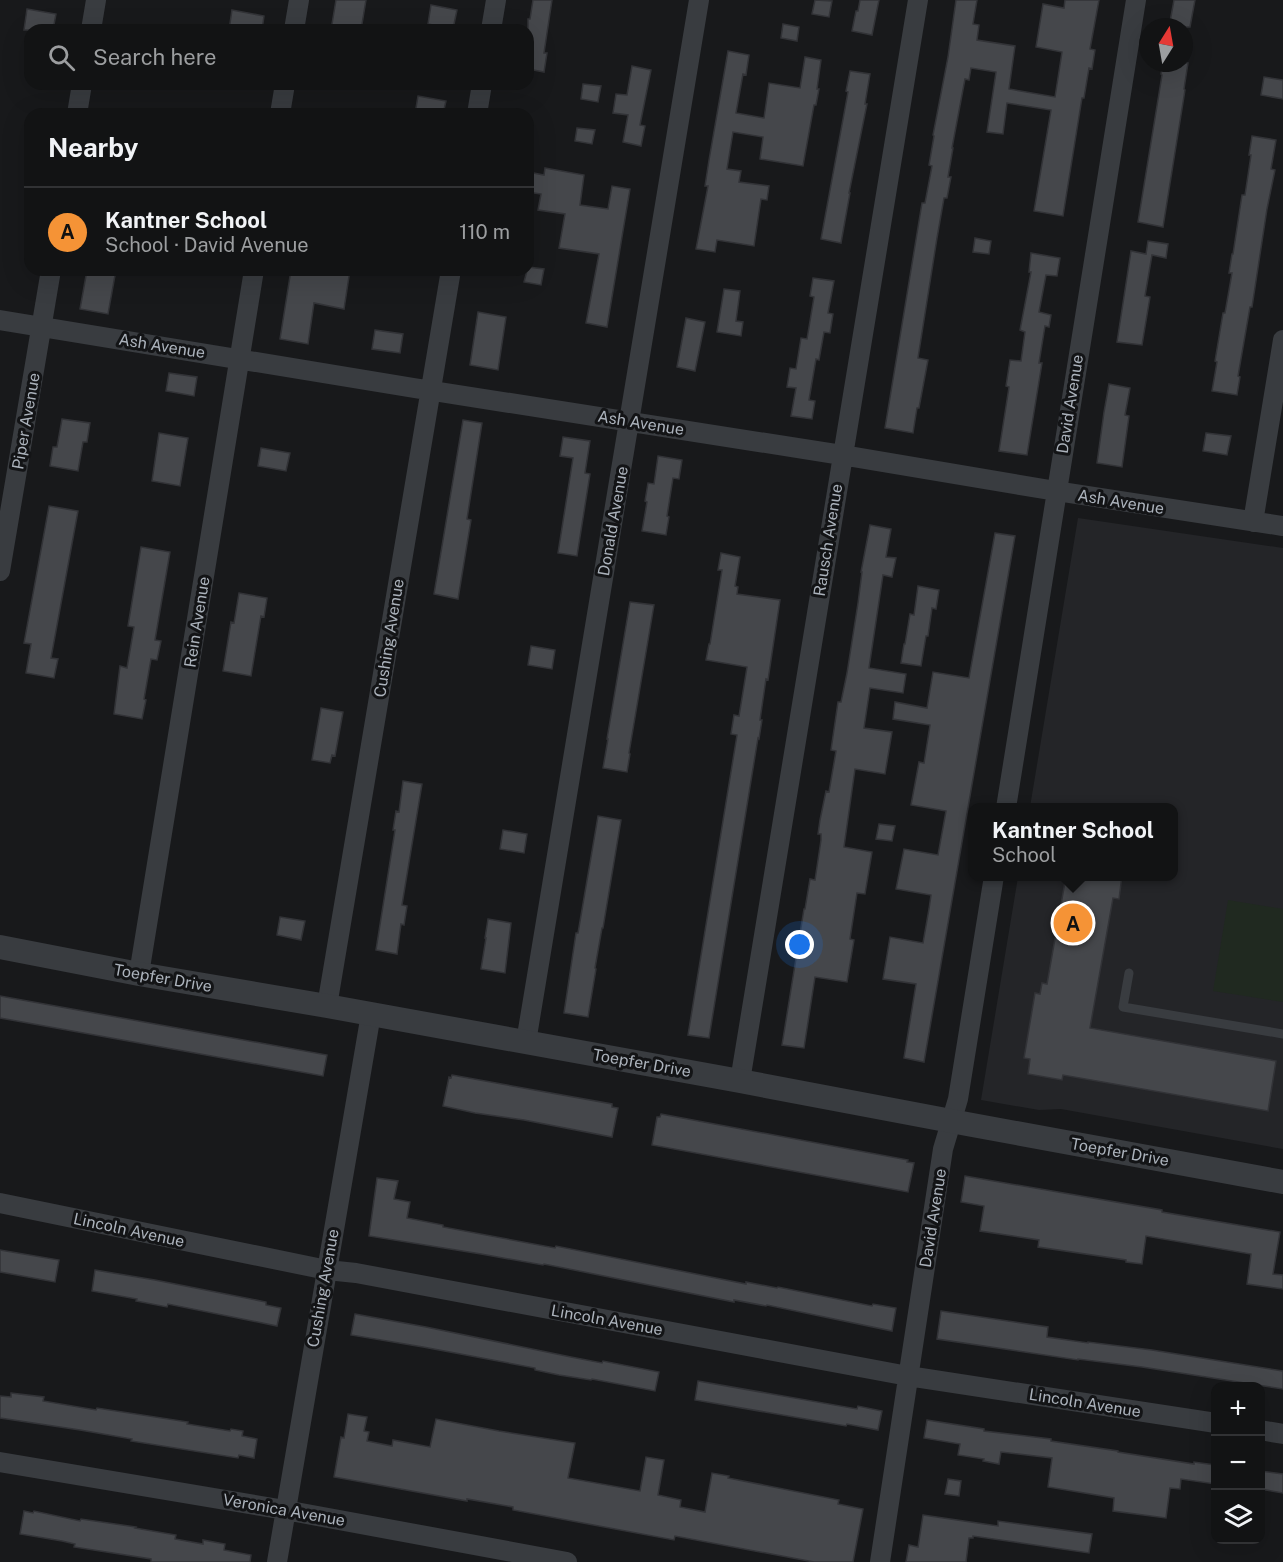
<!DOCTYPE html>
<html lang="en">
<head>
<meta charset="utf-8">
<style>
	body { margin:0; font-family:"Public Sans",sans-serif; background:#1f2022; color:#f1f3f6 }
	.controls { position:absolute; right:18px; bottom:18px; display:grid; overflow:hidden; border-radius:12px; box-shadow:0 6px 24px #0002 }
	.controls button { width:54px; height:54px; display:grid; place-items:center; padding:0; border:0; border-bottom:2px solid #313234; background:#121314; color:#f1f3f6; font:30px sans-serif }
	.compass { position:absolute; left:1139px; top:18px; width:54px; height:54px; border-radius:50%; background:#121314; box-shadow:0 6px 24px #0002; rotate:11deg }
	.you { position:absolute; left:800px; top:945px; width:21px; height:21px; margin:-15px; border:4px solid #fff; border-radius:50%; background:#1a73e8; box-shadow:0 0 0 9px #1a73e833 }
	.badge { display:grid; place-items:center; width:39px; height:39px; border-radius:50%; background:#f59336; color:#111; font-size:20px; font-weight:700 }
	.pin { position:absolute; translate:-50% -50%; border:3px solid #fff; box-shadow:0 2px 6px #0006 }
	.popup { position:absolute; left:968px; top:803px; width:210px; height:78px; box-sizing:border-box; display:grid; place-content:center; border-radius:12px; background:#121314; filter:drop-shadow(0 2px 4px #0005); font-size:20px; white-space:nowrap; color:#9c9ea0 }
	.popup b { font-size:22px; color:#f1f3f6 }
	.popup::after { content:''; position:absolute; left:50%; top:100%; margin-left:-12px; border:12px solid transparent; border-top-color:#121314 }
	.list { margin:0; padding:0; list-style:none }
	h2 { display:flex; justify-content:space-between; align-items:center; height:78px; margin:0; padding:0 24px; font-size:26px }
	h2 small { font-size:20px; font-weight:400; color:#9c9ea0 }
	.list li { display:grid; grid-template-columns:39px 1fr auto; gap:18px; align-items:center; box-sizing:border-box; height:90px; padding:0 24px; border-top:2px solid #313234 }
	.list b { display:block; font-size:22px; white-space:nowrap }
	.list p { margin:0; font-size:20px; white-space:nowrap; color:#9c9ea0 }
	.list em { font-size:20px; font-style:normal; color:#9c9ea0 }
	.icon { flex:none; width:33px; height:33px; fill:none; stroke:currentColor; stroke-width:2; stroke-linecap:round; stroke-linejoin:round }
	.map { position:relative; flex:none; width:1283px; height:1562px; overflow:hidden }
	.search { position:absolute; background:#121314; box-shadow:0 6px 24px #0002; left:24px; top:24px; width:510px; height:66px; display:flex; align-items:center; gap:15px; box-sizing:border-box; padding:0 21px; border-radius:18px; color:#9c9ea0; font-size:22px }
	.panel { position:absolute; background:#121314; box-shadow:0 6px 24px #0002; left:24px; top:108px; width:510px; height:168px; border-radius:18px }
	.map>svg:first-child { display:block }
	.built { fill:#242528 }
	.green { fill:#202920 }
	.building { fill:#45474b; stroke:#323337; stroke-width:1.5 }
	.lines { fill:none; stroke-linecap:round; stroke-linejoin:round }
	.service { stroke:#393c40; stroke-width:9 }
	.minor { stroke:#393c40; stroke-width:20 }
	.tertiary { stroke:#393c40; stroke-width:24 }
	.labels { text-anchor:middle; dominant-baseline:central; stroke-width:6; stroke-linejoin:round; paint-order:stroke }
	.street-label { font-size:16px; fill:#abb2bb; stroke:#131416 }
</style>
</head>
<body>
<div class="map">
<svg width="1283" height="1562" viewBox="0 0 1283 1562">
	<rect width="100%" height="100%" fill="#18191b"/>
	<!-- built -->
	<path class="built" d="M1078,518L1283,548V1149L1061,1109L1039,1110L981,1100L1018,877L1174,876V808L1030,807Z"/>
	<!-- green -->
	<path class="green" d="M1228,900L1283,909V1002L1213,991Z"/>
	<!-- building -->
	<path class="building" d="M336,0H366L361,30H331Z
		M533,0H552L544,53H547L544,72L528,69V19H530Z
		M815,0L832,1L829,17L812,14Z
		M860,0H879L872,35L852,31L856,11H858Z
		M956,0H977L973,24L979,25L977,40L1015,46L1009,89L1055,97L1062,52L1036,47L1043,4L1064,8L1065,0H1099L1090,49L1095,50L1092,69L1089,68L1084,98H1082L1063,216L1034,211L1051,110L1007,103L1003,134L987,132L996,72L971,68L969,80L965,79L952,148H953L948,177H951L947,198H944L937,238L918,358L928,360L919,408H917L913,433L885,428L922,203H925L932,166L929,165L934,136L933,135L948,57Z
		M1174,0H1195L1190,27H1169Z
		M431,5L457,10L453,29L428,24Z
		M27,9L56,14L53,30H24Z
		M232,10L264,16L262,30H229Z
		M783,24L799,27L797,41L781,38Z
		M728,51L749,55L746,75L743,74L736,113L764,118L769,83L800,88L805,57L821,60L817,89H819L816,105H814L803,166L760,159L763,137L733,132L727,169L741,171L739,182L769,186L767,200L761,199L754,246L717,240L715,252L696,249L708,186H705L709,160Z
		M1163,63H1188L1184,89L1185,90L1163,227L1138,222L1162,75L1161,74Z
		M632,66L651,70L640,125L645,126L641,146L623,142L628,115L613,113L616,94L627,95Z
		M850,71L870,74L865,104H867L849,193H850L841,243L821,239L848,92L846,91Z
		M1264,77L1283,80V99L1261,95Z
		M583,84L601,86L598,102L581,99Z
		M418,96L446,101L443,114H415Z
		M577,128L595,130L592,144L575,141Z
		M1252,136L1276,140L1271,169L1275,170L1267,209L1252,307H1250L1238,376L1240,377L1237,395L1212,391L1217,362L1215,361L1223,313H1225L1232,273H1229L1232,254H1233L1242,195H1245L1251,155H1249Z
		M545,168L584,175L580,205L608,209L612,186L630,189L607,327L586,323L599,254L559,248L565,214L538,210L541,194L528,192V172L544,175Z
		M975,238L991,241L989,254L973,252Z
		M1148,241L1168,244L1166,258L1152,255L1145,296L1150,297L1142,345L1117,342L1131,251L1146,254Z
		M1031,253L1060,258L1057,276L1046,275L1039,312L1051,315L1049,327L1045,326L1039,363H1042L1027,455L999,451L1009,387L1006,386L1010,360L1021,361L1025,332L1020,330L1031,272H1029Z
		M528,267L544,269L541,285L524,282Z
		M87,270H116L108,314L80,309Z
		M291,270H350L344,309L314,303L308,344L280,339Z
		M813,278L834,281L828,313L833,314L830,333L824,332L819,360L816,359L809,400L815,401L812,419L791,416L796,388L787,387L790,368L796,369L801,338L807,339L814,297L810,296Z
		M724,289L740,291L736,321L743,322L741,336L717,332Z
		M478,312L506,317L498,370L470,365Z
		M686,318L705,322L695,371L677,367Z
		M375,330L403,334L400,353L372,349Z
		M169,373L197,377L194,396L166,391Z
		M1109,384L1130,388L1125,415L1129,416L1122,467L1097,463L1104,412Z
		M62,419L90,423L87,442H83L78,471L50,466L53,447H57Z
		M463,420L482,423L467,519L471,520L458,599L434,594Z
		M159,433L188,438L180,486L152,481Z
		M1206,433L1231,436L1227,455L1203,451Z
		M563,437L590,441L585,473L590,474L577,556L558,553L573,458L560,456Z
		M261,448L290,453L286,471L258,466Z
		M658,456L682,460L679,479L673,478L667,516L669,517L666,535L642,531L647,502L645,501L648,483L654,484Z
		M49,506L78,511L51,658L58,659L54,678L26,673L31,644L24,643Z
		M870,525L891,529L886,557L896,558L892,577L883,575L869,668L906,674L903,693L870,688L864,728L892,732L885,774L855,769L844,847L872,852L865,894L857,893L850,939L854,940L847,982L815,977L804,1048L782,1045L804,909H805L810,879L815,880L821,840V834H818L820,820L826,791L829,792L836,751L831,750L838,702H841L847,673L858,603L862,572H861Z
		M995,533L1015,536L924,1062L904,1058L916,984L883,979L890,937L923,943L929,909L931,895L896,889L904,849L938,855L946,811L911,805L919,762L924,763L930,725L893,719L895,702L927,708L933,672L969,678Z
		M141,547L170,552L155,640L161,641L157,660L151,659L144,699L146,700L142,719L114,714L120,666L127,668L134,627L128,626Z
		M721,553L740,557L735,586L738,587L737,594L780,600L768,680L766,679L760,720H762L759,739L758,738L709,1038L688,1035L737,735L731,734L734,715L739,716L747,667L706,660L709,644H710L722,570H718Z
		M918,586L939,590L936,609L932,608L928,636H926L921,666L901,663L904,644H905L910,614L914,615Z
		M239,593L267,598L264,617L261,616L251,676L223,671L231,622L234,623Z
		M630,602L654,605L629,753L630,754L627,772L603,768L608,739H607Z
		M531,646L555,650L552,669L528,665Z
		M321,708L343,712L335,756L332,755L330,763L312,760Z
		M403,781L422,784L402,905L407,906L404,925L401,924L397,954L376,950L395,830H393L396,811L399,812Z
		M598,816L621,820L603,928H602L595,968L596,969L588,1017L564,1013L576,933H578Z
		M879,824L895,826L892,841L876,839Z
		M503,830L527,834L524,853L500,849Z
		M1066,876H1122L1119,899L1113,898L1090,1028L1276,1061L1268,1111L1063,1075L1062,1080L1028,1074L1030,1059L1024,1058L1035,993L1040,994L1042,983L1047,984Z
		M280,917L305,921L301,940L277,935Z
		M488,919L511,923L505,973L481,969L486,938H485Z
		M0,996L327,1055L323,1076L0,1018Z
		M452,1075L612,1104V1107L618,1108L612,1137L524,1120L475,1113L443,1106L449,1077L451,1078Z
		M661,1114L908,1160L907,1162L914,1163L908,1192L652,1145L657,1117H660Z
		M965,1176L1162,1210V1212L1280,1232L1273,1274L1283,1275V1289L1247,1284L1251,1254L1146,1236L1142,1264L1126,1262V1260L1038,1247L1039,1240L980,1231L984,1206L961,1202Z
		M377,1178L398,1181L394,1199L410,1202L407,1218L443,1225V1227L555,1248L556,1246L746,1284V1282L777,1288L778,1287L872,1306L873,1304L896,1308L892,1331L767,1305L766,1306L734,1300V1302L544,1264L543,1265L481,1254L369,1236Z
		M0,1250L59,1260L55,1282L0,1272Z
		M95,1270L155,1280L266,1302V1305L281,1308L277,1326L168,1304L167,1307L136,1301L137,1299L92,1291Z
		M941,1311L1048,1327L1047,1337L1088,1343V1342L1152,1350L1283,1371V1389L1142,1367L1078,1359V1360L937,1339Z
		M355,1314L426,1327L571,1357L602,1363L603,1361L659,1372L655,1391L592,1379L591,1380L559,1375L535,1370V1368L423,1347L351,1335Z
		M698,1381L857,1409L858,1406L882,1411L878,1430L847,1424L846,1426L695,1400Z
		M11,1393L44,1397L43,1401L96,1410L97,1408L188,1422L187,1424L230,1431L231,1429L243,1431L242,1436L257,1439L254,1458L239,1455L238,1458L131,1441L132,1439L80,1430L0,1418V1396L11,1397Z
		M348,1414L367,1417L364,1431L369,1432L367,1441L392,1446L393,1440L430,1447L436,1419L499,1431L575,1443L568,1478L640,1491L646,1457L664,1460L658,1495L681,1500L680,1507L705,1512L712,1473L729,1476L728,1478L839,1500L838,1504L863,1509L853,1562H814L675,1536L674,1540L513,1510V1507L467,1499V1501L334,1477L341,1437L344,1438Z
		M927,1420L984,1429V1431L1051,1439V1441L1118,1451V1452L1194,1464V1462L1215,1465V1484L1181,1479L1180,1489L1170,1488L1166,1518L1113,1511L1114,1498L1048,1487L1052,1458L1001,1452L999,1464L983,1461L984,1459L958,1455L960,1444L924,1438Z
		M1260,1471L1283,1474V1493L1260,1489Z
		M948,1479L961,1481L959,1496L945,1494Z
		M24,1511L33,1513L34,1511L80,1521L81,1519L136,1527L135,1528L176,1535L175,1539L203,1544V1540L225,1544L224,1550L251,1555L250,1562H151V1559L74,1547L75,1544L62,1541L20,1534Z
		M923,1515L998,1526V1521L1092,1534L1089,1553L973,1536V1538H969L966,1562H906L909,1545L918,1547Z"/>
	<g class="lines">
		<!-- service -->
		<path class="service" d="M1129,973L1123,1007L1283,1034"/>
		<!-- minor -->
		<path class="minor" d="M91,30L96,0
			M294,30L299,0
			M491,30L496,0
			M77,114L82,84
			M280,114L285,84
			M477,114L482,84
			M0,320L414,388L842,455L1056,491L1283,526
			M1253,522L1283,340
			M0,571L51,270
			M1006,808L1136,0
			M139,974L254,270
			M327,1006L451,270
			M526,1042L699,0
			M740,1081L918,0
			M0,1203L327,1270L356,1273L908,1376L1216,1423
			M1260,1430L1283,1434
			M0,1462L285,1510L567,1562
			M277,1562L371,1014
			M880,1562L943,1149L958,1099L994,876"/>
		<!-- tertiary -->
		<path class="tertiary" d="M0,947L139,974L327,1006L740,1081L967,1124L1283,1182"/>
	</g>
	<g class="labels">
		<!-- street labels -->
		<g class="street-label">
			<text transform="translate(162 346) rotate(9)">Ash Avenue</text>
			<text transform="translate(1070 404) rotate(-81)">David Avenue</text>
			<text transform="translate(26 421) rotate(-80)">Piper Avenue</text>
			<text transform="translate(641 423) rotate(9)">Ash Avenue</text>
			<text transform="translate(1121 502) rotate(9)">Ash Avenue</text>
			<text transform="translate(613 521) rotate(-80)">Donald Avenue</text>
			<text transform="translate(828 540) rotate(-81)">Rausch Avenue</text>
			<text transform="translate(197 622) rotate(-81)">Rein Avenue</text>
			<text transform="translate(389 638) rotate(-81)">Cushing Avenue</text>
			<text transform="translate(163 978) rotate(10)">Toepfer Drive</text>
			<text transform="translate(642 1063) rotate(10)">Toepfer Drive</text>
			<text transform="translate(1120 1152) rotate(10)">Toepfer Drive</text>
			<text transform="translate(933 1218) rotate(-81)">David Avenue</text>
			<text transform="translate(129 1230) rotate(12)">Lincoln Avenue</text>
			<text transform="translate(323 1288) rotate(-80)">Cushing Avenue</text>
			<text transform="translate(607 1320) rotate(10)">Lincoln Avenue</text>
			<text transform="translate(1085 1403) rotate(9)">Lincoln Avenue</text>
			<text transform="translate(284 1510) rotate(10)">Veronica Avenue</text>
		</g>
	</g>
</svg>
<div class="controls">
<button>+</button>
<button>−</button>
<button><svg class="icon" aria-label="layers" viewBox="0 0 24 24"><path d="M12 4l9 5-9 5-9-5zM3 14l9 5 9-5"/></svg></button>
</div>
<svg class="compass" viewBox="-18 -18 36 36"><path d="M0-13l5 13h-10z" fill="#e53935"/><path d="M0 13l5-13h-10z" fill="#9c9ea0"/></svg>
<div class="you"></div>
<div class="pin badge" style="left:1073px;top:923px">A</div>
<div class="popup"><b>Kantner School</b>School</div>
<div class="search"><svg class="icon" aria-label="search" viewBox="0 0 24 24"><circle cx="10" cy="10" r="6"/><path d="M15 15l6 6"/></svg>Search here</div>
<section class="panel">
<h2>Nearby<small></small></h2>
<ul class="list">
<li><span class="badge">A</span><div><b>Kantner School</b><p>School · David Avenue</p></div><em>110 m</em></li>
</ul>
</section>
</div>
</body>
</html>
